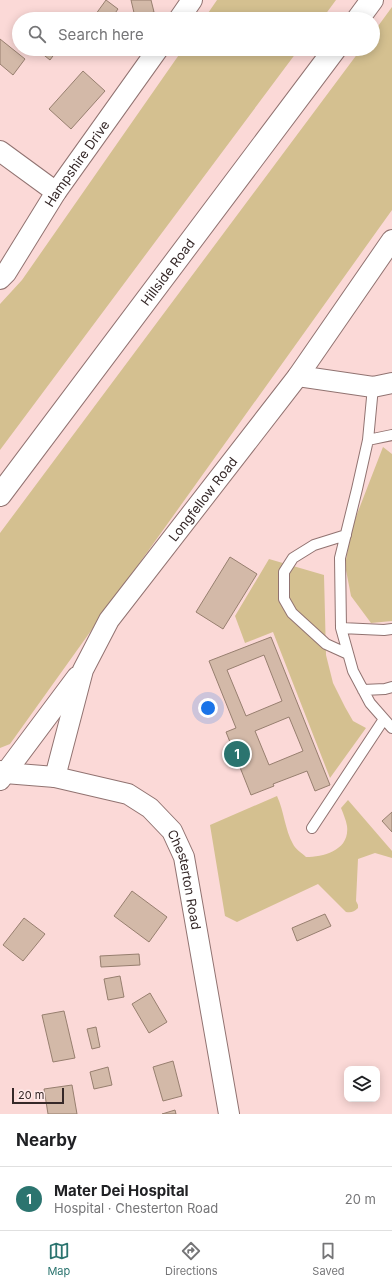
<!DOCTYPE html>
<html lang="en">
<head>
<meta charset="utf-8">
<style>
	body { margin:0; font-family:Inter,sans-serif; background:#f6f6f6; color:#202124 }
	.controls { position:absolute; right:12px; bottom:12px; display:grid; overflow:hidden; border-radius:8px; box-shadow:0 2px 10px #0003 }
	.controls button { width:36px; height:36px; display:grid; place-items:center; padding:0; border:0; border-bottom:1px solid #e0e0e0; background:#fff; color:#202124; font:20px sans-serif }
	.scale { position:absolute; left:12px; bottom:10px; width:52px; box-sizing:border-box; padding-left:4px; border:2px solid #352828; border-top:0; font-size:11px; line-height:14px; white-space:nowrap; color:#352828; -webkit-text-stroke:3px #ffeae9; paint-order:stroke }
	.you { position:absolute; left:208px; top:708px; width:14px; height:14px; margin:-10px; border:3px solid #fff; border-radius:50%; background:#1a73e8; box-shadow:0 0 0 6px #1a73e833 }
	.badge { display:grid; place-items:center; width:26px; height:26px; border-radius:50%; background:#2b746f; color:#fff; font-size:13px; font-weight:700 }
	.pin { position:absolute; translate:-50% -50%; border:2px solid #fff; box-shadow:0 1px 4px #0006 }
	.list { margin:0; padding:0; list-style:none }
	h2 { display:flex; justify-content:space-between; align-items:center; height:52px; margin:0; padding:0 16px; font-size:17px }
	h2 small { font-size:13px; font-weight:400; color:#757577 }
	.list li { display:grid; grid-template-columns:26px 1fr auto; gap:12px; align-items:center; box-sizing:border-box; height:64px; padding:0 16px; border-top:1px solid #e0e0e0 }
	.list b { display:block; font-size:15px; white-space:nowrap }
	.list p { margin:0; font-size:13px; white-space:nowrap; color:#757577 }
	.list em { font-size:13px; font-style:normal; color:#757577 }
	.icon { flex:none; width:22px; height:22px; fill:none; stroke:currentColor; stroke-width:2; stroke-linecap:round; stroke-linejoin:round }
	.map { position:relative; flex:none; width:392px; height:1114px; overflow:hidden }
	.search { position:absolute; background:#fff; box-shadow:0 2px 10px #0003; left:12px; right:12px; top:12px; height:44px; display:flex; align-items:center; gap:10px; box-sizing:border-box; padding:0 14px; border-radius:22px; color:#757577; font-size:15px }
	.sheet { height:116px; background:#fff }
	nav { display:flex; justify-content:space-around; align-items:center; box-sizing:border-box; height:56px; border-top:1px solid #e0e0e0; background:#fff; font-size:11px; color:#757577 }
	nav a { display:grid; justify-items:center; gap:2px }
	nav .on { color:#2b746f }
	.map>svg:first-child { display:block }
	.green { fill:#d4c090 }
	.building { fill:#d3b9a8; stroke:#977f6f; fill-rule:evenodd }
	.lines { fill:none; stroke-linecap:round; stroke-linejoin:round }
	.lane-casing { stroke:#917371; stroke-width:12 }
	.street-casing { stroke:#917371; stroke-width:22 }
	.secondary-casing { stroke:#917371; stroke-width:24 }
	.lane { stroke:#fff; stroke-width:10 }
	.street { stroke:#fff; stroke-width:20 }
	.secondary { stroke:#fff; stroke-width:22 }
	.labels { text-anchor:middle; dominant-baseline:central; stroke-width:3; stroke-linejoin:round; paint-order:stroke }
	.street-label { font-size:13px; fill:#352828; stroke:#ffeae9 }
</style>
</head>
<body>
<div class="map">
<svg width="392" height="1114" viewBox="0 0 392 1114">
	<rect width="100%" height="100%" fill="#fbd9d7"/>
	<!-- green -->
	<path class="green" d="M217,0H336L322,19H204Z
		M392,7V210L10,744L0,748V533L361,49H373V33Z
		M183,49H299L0,450V304L22,280Z
		M383,447L392,454V621L371,623L351,596L345,565L352,527Z
		M269,559L324,575L326,655L333,683L345,707L353,721L366,728L330,778L273,632L245,643L235,616Z
		M277,796C284,811 285,830 293,844C295,849 302,853 306,857C324,857 350,850 347,826C346,820 343,813 341,808L348,800L392,851V858L375,853L358,859L356,901L358,905V908C354,912 351,913 346,912L318,884L237,922L225,916L210,825Z"/>
	<!-- building -->
	<path class="building" d="M106,0L118,9L111,19H94L93,18Z
		M131,0H151L154,12L135,17Z
		M0,39L25,59L13,75L0,64Z
		M43,49H58L50,60L40,52Z
		M83,71L105,91L71,129L49,109Z
		M230,557L257,574L223,629L196,612Z
		M271,637L330,785L315,791L307,771L273,784L274,786L251,795L226,732L236,728L209,661ZM264,655L282,701L246,716L227,670ZM289,717L303,751L269,765L255,731Z
		M392,812V832L382,821Z
		M132,891L167,917L149,942L114,916Z
		M325,914L331,926L297,941L292,928Z
		M24,918L45,934L23,961L3,945Z
		M139,954L140,965L101,967L100,956Z
		M120,976L124,997L108,1000L104,979Z
		M150,993L167,1022L149,1033L132,1004Z
		M64,1011L75,1058L53,1062L42,1015Z
		M96,1027L100,1047L92,1049L87,1029Z
		M173,1061L182,1096L163,1101L153,1067Z
		M108,1067L112,1085L94,1089L90,1072Z
		M72,1085L77,1114H48L44,1089Z
		M175,1110L176,1114H162Z"/>
	<g class="lines">
		<defs>
			<path id="lane" d="M373,387L368,440L357,489L340,558L341,628L353,671L370,703L392,728
				M368,440L392,435
				M346,535L314,545L293,558L284,572V599L292,613L326,644L348,654
				M341,628L384,630L392,629
				M363,690L385,689L392,687
				M312,828L384,719"/>
			<g id="street">
				<path d="M179,19L192,0"/>
				<path d="M0,151L56,192"/>
				<path id="s1" d="M0,279L6,273L56,192L158,49"/>
				<path d="M298,376L373,387L392,383"/>
				<path id="s2" d="M0,771L5,773L55,777L128,794L150,808L172,831L184,857L229,1114"/>
				<path id="s3" d="M55,777L83,670L109,620L298,376L392,240"/>
				<path d="M0,780L77,677"/>
			</g>
			<g id="secondary">
				<path d="M358,19L372,0"/>
				<path id="s4" d="M0,495L335,49"/>
			</g>
		</defs>
		<!-- lane casing -->
		<use href="#lane" class="lane-casing"/>
		<!-- street casing -->
		<use href="#street" class="street-casing"/>
		<!-- secondary casing -->
		<use href="#secondary" class="secondary-casing"/>
		<!-- lane -->
		<use href="#lane" class="lane"/>
		<!-- street -->
		<use href="#street" class="street"/>
		<!-- secondary -->
		<use href="#secondary" class="secondary"/>
	</g>
	<g class="labels">
		<!-- street labels -->
		<g class="street-label">
			<text stroke="none"><textPath href="#s1" startOffset="139">Hampshire Drive</textPath></text>
			<text stroke="none"><textPath href="#s4" startOffset="279">Hillside Road</textPath></text>
			<text stroke="none"><textPath href="#s3" startOffset="320">Longfellow Road</textPath></text>
			<text stroke="none"><textPath href="#s2" startOffset="239">Chesterton Road</textPath></text>
		</g>
	</g>
</svg>
<div class="controls">
<button><svg class="icon" aria-label="layers" viewBox="0 0 24 24"><path d="M12 4l9 5-9 5-9-5zM3 14l9 5 9-5"/></svg></button>
</div>
<div class="scale">20 m</div>
<div class="you"></div>
<div class="pin badge" style="left:237px;top:754px">1</div>
<div class="search"><svg class="icon" aria-label="search" viewBox="0 0 24 24"><circle cx="10" cy="10" r="6"/><path d="M15 15l6 6"/></svg>Search here</div>
</div>
<section class="sheet">
<h2>Nearby<small></small></h2>
<ul class="list">
<li><span class="badge">1</span><div><b>Mater Dei Hospital</b><p>Hospital · Chesterton Road</p></div><em>20 m</em></li>
</ul>
</section>
<nav>
<a class="on"><svg class="icon" aria-label="map" viewBox="0 0 24 24"><path d="M3 6l6-2 6 2 6-2v14l-6 2-6-2-6 2zM9 4v14M15 6v14"/></svg>Map</a>
<a><svg class="icon" aria-label="directions" viewBox="0 0 24 24"><path d="M12 3l9 9-9 9-9-9zM9 14v-3h6M13 9l2 2-2 2"/></svg>Directions</a>
<a><svg class="icon" aria-label="saved" viewBox="0 0 24 24"><path d="M7 4h10v16l-5-4-5 4z"/></svg>Saved</a>
</nav>
</body>
</html>
